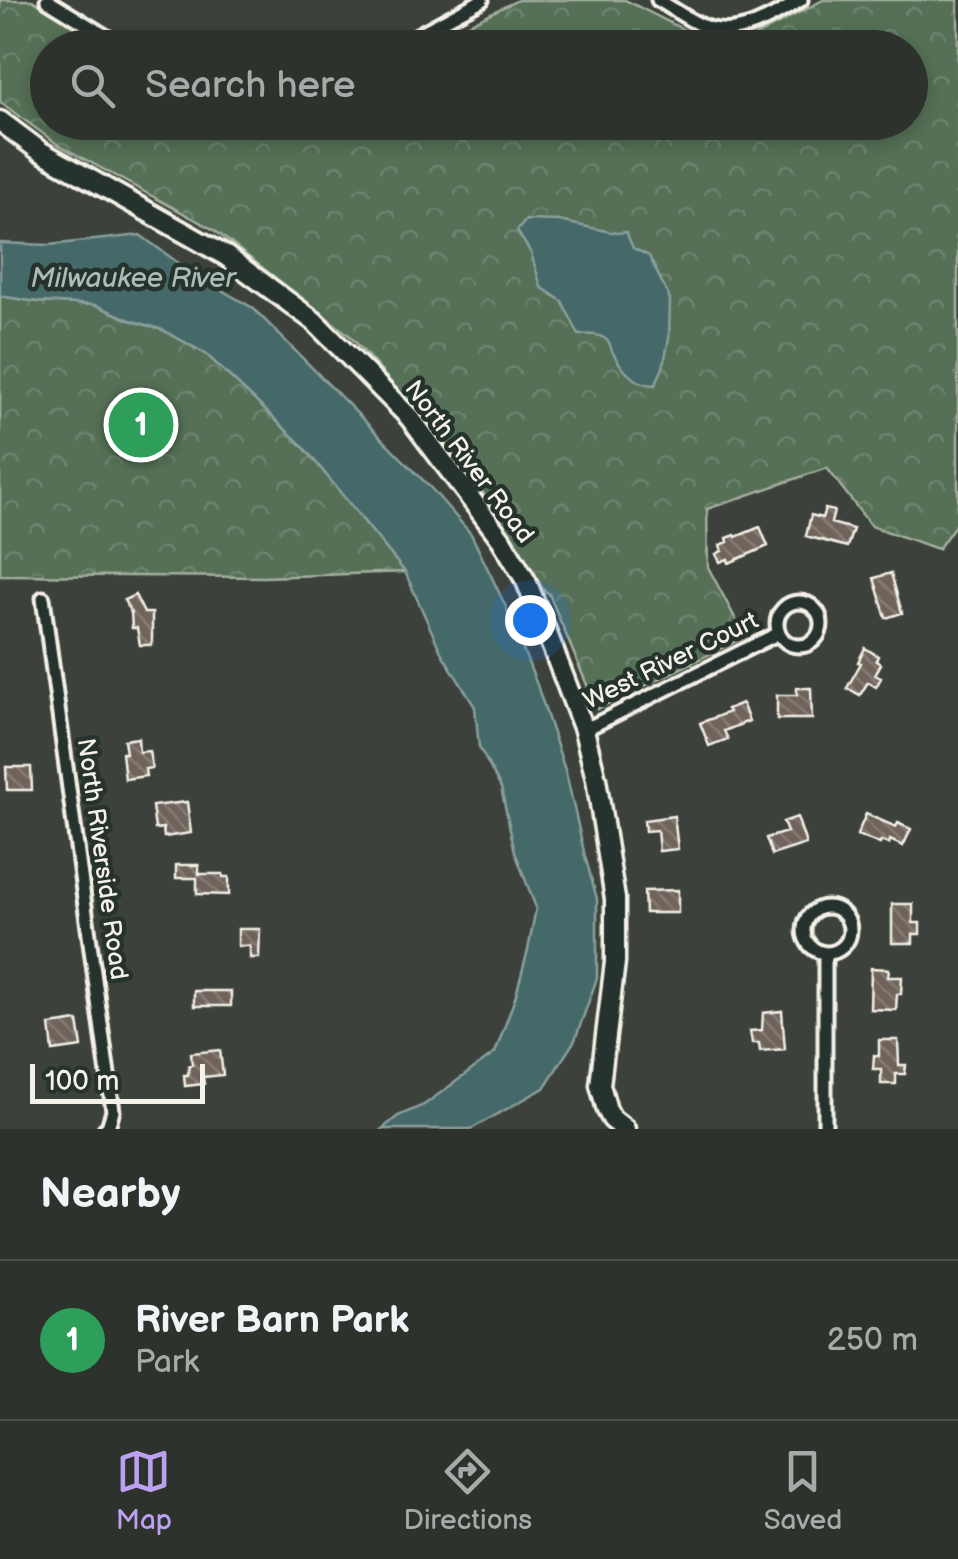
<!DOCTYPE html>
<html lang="en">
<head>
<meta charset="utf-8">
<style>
	body { margin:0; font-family:"Balsamiq Sans",sans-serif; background:#353a34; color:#f1f3f6 }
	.scale { position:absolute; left:30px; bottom:25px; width:175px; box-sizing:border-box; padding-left:10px; border:5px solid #f4f1e8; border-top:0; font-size:28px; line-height:35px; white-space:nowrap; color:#f4f1e8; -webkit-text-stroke:8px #26332d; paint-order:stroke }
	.you { position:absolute; left:530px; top:620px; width:35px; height:35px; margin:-25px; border:8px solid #fff; border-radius:50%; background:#1a73e8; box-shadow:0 0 0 15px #1a73e833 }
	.badge { display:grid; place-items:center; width:65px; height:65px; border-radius:50%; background:#bca0f2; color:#fff; font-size:32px; font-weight:700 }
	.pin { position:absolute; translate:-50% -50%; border:5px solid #fff; box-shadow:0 2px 10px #0006 }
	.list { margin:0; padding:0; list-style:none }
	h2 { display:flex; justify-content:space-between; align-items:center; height:130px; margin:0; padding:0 40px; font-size:42px }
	h2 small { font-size:32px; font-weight:400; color:#a7aaa9 }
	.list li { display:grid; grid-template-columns:65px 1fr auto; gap:30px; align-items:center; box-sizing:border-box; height:160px; padding:0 40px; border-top:2px solid #484d48 }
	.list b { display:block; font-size:38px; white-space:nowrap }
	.list p { margin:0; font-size:32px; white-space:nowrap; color:#a7aaa9 }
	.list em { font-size:32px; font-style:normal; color:#a7aaa9 }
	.icon { flex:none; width:55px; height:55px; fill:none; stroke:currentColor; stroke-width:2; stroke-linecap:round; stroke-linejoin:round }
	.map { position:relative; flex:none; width:958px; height:1129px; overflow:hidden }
	.search { position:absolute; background:#2d322c; box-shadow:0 5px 15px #0003; left:30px; right:30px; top:30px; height:110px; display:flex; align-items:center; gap:25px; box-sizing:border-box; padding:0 35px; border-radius:55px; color:#a7aaa9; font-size:38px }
	.sheet { height:290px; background:#2d322c }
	nav { display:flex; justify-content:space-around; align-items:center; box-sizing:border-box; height:140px; border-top:2px solid #484d48; background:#2d322c; font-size:28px; color:#a7aaa9 }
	nav a { display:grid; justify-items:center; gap:5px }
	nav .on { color:#bca0f2 }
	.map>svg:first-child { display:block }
	.forest { fill:url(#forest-crowns); stroke:#a4b09f; stroke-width:2.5 }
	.water { fill:#446869; stroke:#8a9f9c; stroke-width:2.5 }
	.building { fill:url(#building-back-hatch); stroke:#f4f1e8; stroke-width:2.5 }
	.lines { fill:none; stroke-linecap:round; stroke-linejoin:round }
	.street-casing { stroke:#f4f1e8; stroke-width:19 }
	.secondary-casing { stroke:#f4f1e8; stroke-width:25 }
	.street { stroke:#26332d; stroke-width:11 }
	.secondary { stroke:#26332d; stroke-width:18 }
	.labels { text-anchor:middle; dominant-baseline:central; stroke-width:9; stroke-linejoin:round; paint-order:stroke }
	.street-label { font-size:25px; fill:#f4f1e8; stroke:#26332d }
	.water-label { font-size:28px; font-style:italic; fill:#aebab5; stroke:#26332d }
</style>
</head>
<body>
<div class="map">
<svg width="958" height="1129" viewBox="0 0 958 1129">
	<defs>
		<pattern id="forest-crowns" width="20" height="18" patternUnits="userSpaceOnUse" patternTransform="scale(2.5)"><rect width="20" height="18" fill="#546f56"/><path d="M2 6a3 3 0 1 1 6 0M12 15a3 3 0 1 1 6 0" fill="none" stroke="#6d846e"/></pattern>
		<pattern id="building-back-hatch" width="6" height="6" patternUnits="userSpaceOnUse" patternTransform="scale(2.5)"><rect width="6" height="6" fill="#70645b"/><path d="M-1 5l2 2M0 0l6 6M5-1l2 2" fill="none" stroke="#857b73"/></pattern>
	</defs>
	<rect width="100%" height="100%" fill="#3c423b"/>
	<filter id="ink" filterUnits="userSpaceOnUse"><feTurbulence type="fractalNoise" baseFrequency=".01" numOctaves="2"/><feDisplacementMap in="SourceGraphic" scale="20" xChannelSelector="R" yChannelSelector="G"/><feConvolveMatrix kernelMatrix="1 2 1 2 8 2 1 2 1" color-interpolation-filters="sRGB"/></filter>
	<g filter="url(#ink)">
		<!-- forest -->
		<path class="forest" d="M0,0H32L112,47L48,48V122H239L252,130L268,122H910V48L735,47L823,0H958V521L938,549L871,526L827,468L707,509L708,567L745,637L597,709L549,594L542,588L470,472L350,336L214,230L57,144L0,102Z
			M518,0H625L718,47H421Z
			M0,296L38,302L96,305L130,320L163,330L206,354L302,445L405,572L264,577L0,575Z"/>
		<!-- water -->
		<path class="water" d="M526,220L559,221L616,233L626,232L633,248L649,256L670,299L669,338L663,368L655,385C635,385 621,369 612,351C609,343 611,343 604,338C596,333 588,335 579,335L562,301L541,287L531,253L517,231Z
			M140,235L195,275L253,308L430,487L471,534L506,607L537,685L566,773L585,856L597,899V978L575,1040L544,1088L471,1129H382L398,1116L424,1105L495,1053L515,998L528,950L536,908L515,852L501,788L479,747L475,707L441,652L405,572L302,445L206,354L163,330L130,320L96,305L38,302L0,296V243L49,245Z"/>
		<!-- building -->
		<path class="building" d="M825,509L834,511L831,523L853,529L847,547L806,536L811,515L822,518Z
			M760,527L768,546L729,563L728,559L720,562L716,554L722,551L720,545L728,542L727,538L735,535L736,537Z
			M891,573L902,613L886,618L874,578Z
			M135,595L144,613H152V645H140L137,628H132L131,613L124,600Z
			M865,648L878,656L876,661L881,664L875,675L881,678L876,687L868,682L860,695L847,688L861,663L858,662Z
			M797,688H811L812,719H777V695H797Z
			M742,703L749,721L724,731L728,739L709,746L700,723L729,712L727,709Z
			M138,738L139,752L149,751L152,768L145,769L146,776L125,779L122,753H126L124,740Z
			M6,767H31L32,790H7Z
			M187,802L191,833L164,837L163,828L155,829L152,806Z
			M866,814L896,827L898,823L911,829L903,846L890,840L889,844L881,841L880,844L857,835Z
			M674,816L678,849L659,851L657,830L645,831L644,820Z
			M797,817L806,844L772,855L766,838L787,832L783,822Z
			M176,865H199V874H223V877H229V895L197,894V878H176Z
			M678,890V913H645L644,891Z
			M892,904H913V923H920V934H913V943H892Z
			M238,929H260L259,958H250V946H238Z
			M871,968L889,969L888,977H902L901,994H897L896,1010L870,1009Z
			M194,991H231V1006H194Z
			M782,1011L785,1049L760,1051L759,1043H752L750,1031L762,1030L763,1013Z
			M78,1021L82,1047L53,1051L50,1025Z
			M879,1040H898L899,1065H906L905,1074H896V1084H881V1069H873L874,1055L879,1056Z
			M220,1050L223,1075L203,1077L204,1084L185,1086L184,1075H188L189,1065L192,1064L191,1053Z"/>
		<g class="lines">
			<defs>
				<path id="street" d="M47,0L125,48
					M658,0C673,8 693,24 709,28C741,38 775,15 801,0
					M393,48L482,0
					M43,598L113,1111L108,1127L105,1129
					M777 624a22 22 0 1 1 44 0a22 22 0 1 1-44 0Z
					M584,730L779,633
					M804 930a23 23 0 1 1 46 0a23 23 0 1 1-46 0Z
					M825,1129V953"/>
				<path id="secondary" d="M0,121L40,151L226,256L314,321L410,418L501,539L526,581L543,623L584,730L596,779L615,899V962L600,1085L607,1110L612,1119L625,1129"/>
			</defs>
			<!-- street casing -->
			<use href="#street" class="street-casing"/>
			<!-- secondary casing -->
			<use href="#secondary" class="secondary-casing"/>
			<!-- street -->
			<use href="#street" class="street"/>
			<!-- secondary -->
			<use href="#secondary" class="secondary"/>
		</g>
	</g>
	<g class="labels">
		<!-- street labels -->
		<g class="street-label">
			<text transform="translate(469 462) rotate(53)">North River Road</text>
			<text transform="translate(671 661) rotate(-26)">West River Court</text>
			<text transform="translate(102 859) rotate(82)">North Riverside Road</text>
		</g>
		<!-- water labels -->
		<g class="water-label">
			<text x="133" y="278">Milwaukee River</text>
		</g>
	</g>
</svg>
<div class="scale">100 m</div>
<div class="you"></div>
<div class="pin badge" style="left:141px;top:425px;background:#2e9e5b">1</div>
<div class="search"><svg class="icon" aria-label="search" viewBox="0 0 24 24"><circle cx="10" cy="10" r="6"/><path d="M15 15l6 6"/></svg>Search here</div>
</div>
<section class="sheet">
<h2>Nearby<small></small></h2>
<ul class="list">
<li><span class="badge" style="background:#2e9e5b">1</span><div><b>River Barn Park</b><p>Park</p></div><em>250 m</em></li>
</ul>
</section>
<nav>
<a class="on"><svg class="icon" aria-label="map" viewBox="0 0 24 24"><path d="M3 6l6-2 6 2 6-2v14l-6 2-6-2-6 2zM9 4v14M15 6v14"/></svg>Map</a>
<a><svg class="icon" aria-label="directions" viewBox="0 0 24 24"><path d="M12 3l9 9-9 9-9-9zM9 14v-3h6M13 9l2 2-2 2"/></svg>Directions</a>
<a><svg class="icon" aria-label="saved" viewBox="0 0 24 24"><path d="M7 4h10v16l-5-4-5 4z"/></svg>Saved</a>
</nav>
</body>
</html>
